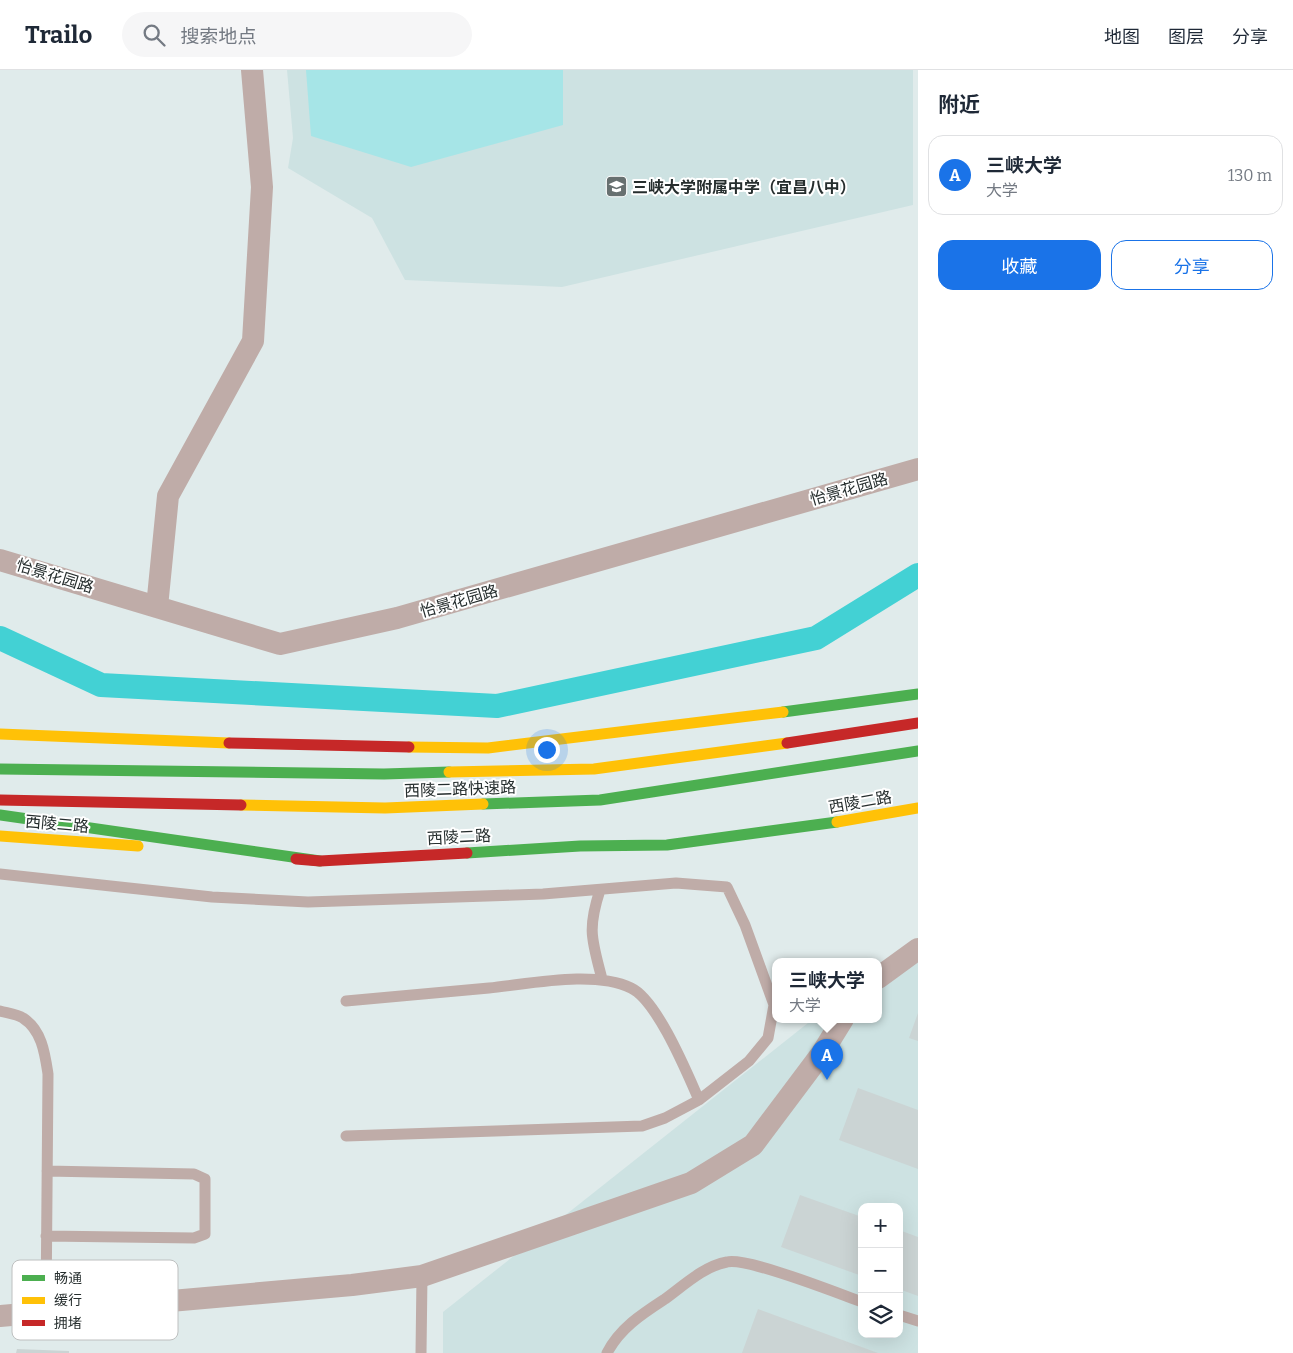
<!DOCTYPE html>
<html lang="zh">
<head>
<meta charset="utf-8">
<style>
	body { margin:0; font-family:Bitter,"Noto Sans SC",serif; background:#f6f6f7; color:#1f2937 }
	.controls { position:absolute; right:15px; bottom:15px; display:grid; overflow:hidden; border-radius:10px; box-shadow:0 5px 20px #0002 }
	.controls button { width:45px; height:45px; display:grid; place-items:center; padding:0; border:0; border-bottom:1px solid #e0e1e3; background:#fff; color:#1f2937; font:25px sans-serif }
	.you { position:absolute; left:546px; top:679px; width:18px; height:18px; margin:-12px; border:4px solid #fff; border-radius:50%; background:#1a73e8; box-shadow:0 0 0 8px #1a73e833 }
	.badge { display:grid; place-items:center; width:32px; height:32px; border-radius:50%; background:#1a73e8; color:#fff; font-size:16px; font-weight:700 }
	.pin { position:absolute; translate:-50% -41px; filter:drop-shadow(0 1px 2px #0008) }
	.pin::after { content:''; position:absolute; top:26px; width:18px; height:15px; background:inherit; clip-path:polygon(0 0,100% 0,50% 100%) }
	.popup { position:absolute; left:772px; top:888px; width:110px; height:65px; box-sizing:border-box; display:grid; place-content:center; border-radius:10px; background:#fff; filter:drop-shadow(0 1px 4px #0005); font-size:16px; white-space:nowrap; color:#747a83 }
	.popup b { font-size:19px; color:#1f2937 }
	.popup::after { content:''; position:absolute; left:50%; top:100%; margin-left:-10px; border:10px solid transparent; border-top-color:#fff }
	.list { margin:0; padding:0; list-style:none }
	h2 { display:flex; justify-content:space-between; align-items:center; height:65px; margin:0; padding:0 20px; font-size:21px }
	h2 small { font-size:16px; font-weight:400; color:#747a83 }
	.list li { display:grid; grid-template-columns:32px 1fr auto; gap:15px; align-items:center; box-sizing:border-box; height:80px; margin:0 10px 10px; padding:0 10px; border:1px solid #e0e1e3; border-radius:15px }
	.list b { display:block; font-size:19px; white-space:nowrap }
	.list p { margin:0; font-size:16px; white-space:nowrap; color:#747a83 }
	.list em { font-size:16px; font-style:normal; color:#747a83 }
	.actions { display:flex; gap:10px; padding:15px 20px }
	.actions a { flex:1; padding:11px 0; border:1px solid #1a73e8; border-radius:15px; text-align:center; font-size:18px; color:#1a73e8 }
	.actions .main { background:#1a73e8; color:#fff }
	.icon { flex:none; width:28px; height:28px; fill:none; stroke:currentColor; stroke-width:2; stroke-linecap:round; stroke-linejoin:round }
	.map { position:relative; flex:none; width:918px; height:1283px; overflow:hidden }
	header { display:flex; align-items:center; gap:30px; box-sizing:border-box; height:70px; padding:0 25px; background:#fff; border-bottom:1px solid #e0e1e3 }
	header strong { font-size:24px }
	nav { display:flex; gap:28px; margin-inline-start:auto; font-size:18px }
	.search { width:350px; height:45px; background:#f6f6f7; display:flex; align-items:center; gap:12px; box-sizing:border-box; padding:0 18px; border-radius:28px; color:#747a83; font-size:19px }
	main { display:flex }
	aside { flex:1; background:#fff }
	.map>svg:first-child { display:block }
	.built { fill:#cde2e2; fill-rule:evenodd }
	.green { fill:#a6e5e7 }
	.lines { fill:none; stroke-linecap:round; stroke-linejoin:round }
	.canal { stroke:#43d1d4; stroke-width:24 }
	.building { fill:#cbd4d4 }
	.lane { stroke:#bfaca8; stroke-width:11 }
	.street { stroke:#bfaca8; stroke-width:22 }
	.fast { stroke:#4caf50; stroke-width:11 }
	.slow { stroke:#ffc107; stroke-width:11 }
	.jam { stroke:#c62828; stroke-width:11 }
	.labels { text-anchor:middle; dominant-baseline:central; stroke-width:4; stroke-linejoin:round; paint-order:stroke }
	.poi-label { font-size:16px; font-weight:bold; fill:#262e2e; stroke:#fff; text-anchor:start }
	.street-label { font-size:16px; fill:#262e2e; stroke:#fff }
	.key { fill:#fff; stroke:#bec0c0; stroke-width:1 }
	.key-label { font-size:14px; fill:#262e2e }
</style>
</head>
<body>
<header>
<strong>Trailo</strong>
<div class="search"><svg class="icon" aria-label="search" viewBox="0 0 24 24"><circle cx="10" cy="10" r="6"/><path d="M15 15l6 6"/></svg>搜索地点</div>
<nav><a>地图</a><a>图层</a><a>分享</a></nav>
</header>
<main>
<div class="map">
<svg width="918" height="1283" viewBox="0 0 918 1283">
	<rect width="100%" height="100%" fill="#e0ebeb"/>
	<!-- built -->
	<path class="built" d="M287,0H913V135L562,217L405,210L372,148L288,98L293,68Z
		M918,869V1283H443V1242L813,949H878V897ZM862,1137H899V1264H862Z"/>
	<!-- green -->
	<path class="green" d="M306,0H563V55L411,97L311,66Z"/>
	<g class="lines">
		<!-- canal -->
		<path class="canal" d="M0,568L101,615L497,636L816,568L918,505"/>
	</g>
	<!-- building -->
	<path class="building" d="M918,943V971L909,968Z
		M858,1018L918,1040V1099L839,1070Z
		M800,1125L862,1147V1206L781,1177Z
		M899,1160L918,1167V1226L899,1219Z
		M758,1239L878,1283H742Z
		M17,1279L69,1281V1283H16Z"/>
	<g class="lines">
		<!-- lane -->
		<path class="lane" d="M0,804L212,827L308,832L543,824L676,813L727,817L745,855L774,935L768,968L749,991L699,1030L665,1048L642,1056L346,1066
			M600,820C587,860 592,870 602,909
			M346,931C394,927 441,922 489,918C530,914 594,900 631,918C657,930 687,1003 699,1030
			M0,941C7,943 17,944 23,948C42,960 45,984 48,1004L46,1241
			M46,1166L194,1168L205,1164V1109L194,1104L47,1101
			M899,1245L918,1251
			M421,1283L422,1206
			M607,1283C620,1258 642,1244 665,1229C683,1216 704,1196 727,1192C747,1187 837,1223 862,1232"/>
		<!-- street -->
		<path class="street" d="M0,490L280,574L397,548L918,399
			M157,537L168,426L253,271L262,117L252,0
			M878,908L918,879
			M0,1246L352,1215L422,1206L691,1113L753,1075L822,983L843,949"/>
		<!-- fast -->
		<path class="fast" d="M783,642L918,624
			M0,699L384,704L449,702
			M483,734L600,730L918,681
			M0,745L320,791
			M467,783L580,776L667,775L837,752"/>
		<!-- slow -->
		<path class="slow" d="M0,664L229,673
			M409,677L488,678L783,642
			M449,702L594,699L787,673
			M241,735L385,738L483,734
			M837,752L918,738
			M0,766L138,776"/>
		<!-- jam -->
		<path class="jam" d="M229,673L409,677
			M787,673L918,653
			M0,730L241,735
			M296,789L320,791L467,783"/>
	</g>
	<!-- icons -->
	<defs>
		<symbol id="school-square" viewBox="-11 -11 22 22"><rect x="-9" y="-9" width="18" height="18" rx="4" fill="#677070" stroke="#fff"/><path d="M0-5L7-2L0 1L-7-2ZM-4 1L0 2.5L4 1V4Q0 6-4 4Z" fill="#fff"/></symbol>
	</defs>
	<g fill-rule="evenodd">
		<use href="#school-square" x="604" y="104" width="25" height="25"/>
	</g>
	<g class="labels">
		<!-- poi labels -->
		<g class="poi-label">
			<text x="632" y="117">三峡大学附属中学（宜昌八中）</text>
		</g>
		<!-- street labels -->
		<g class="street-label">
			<text transform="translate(849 419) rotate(-16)">怡景花园路</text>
			<text transform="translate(55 506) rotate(17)">怡景花园路</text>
			<text transform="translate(459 531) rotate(-16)">怡景花园路</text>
			<text transform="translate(460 719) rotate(-2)">西陵二路快速路</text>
			<text transform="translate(860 732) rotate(-10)">西陵二路</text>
			<text transform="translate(57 754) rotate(5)">西陵二路</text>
			<text transform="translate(459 767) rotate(-3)">西陵二路</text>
		</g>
	</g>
	<!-- legend -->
	<rect x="12" y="1190" width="166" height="80" rx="8" class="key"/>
	<rect x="22" y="1205" width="23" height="6" fill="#4caf50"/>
	<rect x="22" y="1227" width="23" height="7" fill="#ffc107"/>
	<rect x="22" y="1250" width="23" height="6" fill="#c62828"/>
	<g class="key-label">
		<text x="54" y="1213">畅通</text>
		<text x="54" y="1235">缓行</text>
		<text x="54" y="1258">拥堵</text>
	</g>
</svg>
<div class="controls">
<button>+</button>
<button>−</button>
<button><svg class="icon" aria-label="layers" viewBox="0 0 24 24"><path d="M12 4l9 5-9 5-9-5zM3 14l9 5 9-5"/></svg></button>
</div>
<div class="you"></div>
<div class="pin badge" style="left:827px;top:1010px">A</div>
<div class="popup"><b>三峡大学</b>大学</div>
</div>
<aside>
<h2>附近<small></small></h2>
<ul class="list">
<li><span class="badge">A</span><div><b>三峡大学</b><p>大学</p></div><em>130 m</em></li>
</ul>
<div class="actions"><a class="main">收藏</a><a>分享</a></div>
</aside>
</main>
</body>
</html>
